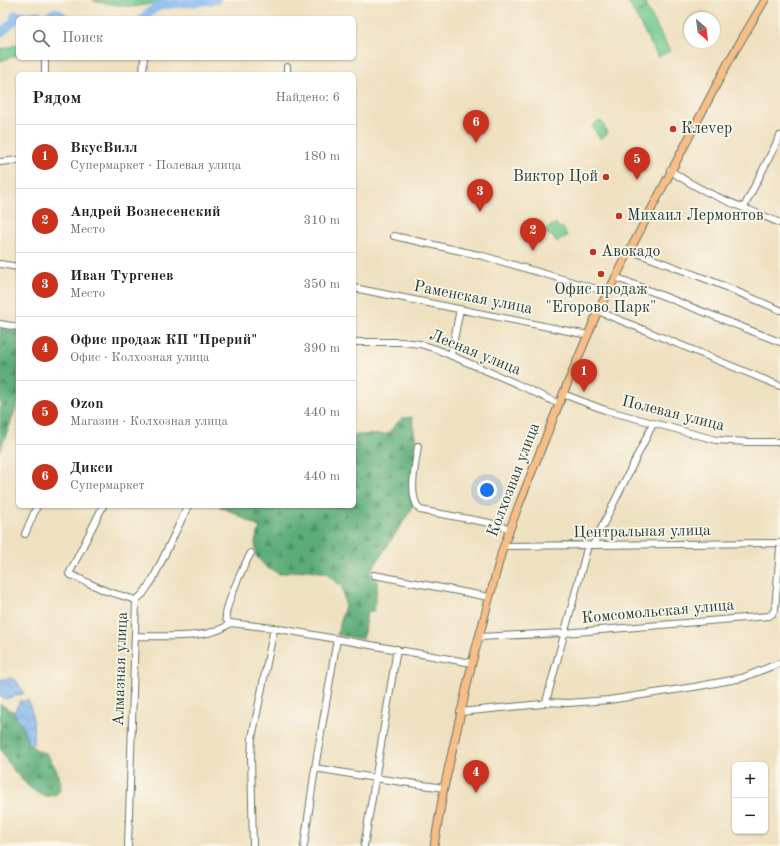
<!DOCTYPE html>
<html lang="ru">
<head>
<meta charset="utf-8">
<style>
	body { margin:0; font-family:"Old Standard TT",serif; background:#f2f2f2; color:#222 }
	.controls { position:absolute; right:12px; bottom:12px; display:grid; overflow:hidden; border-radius:6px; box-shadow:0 1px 3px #0004 }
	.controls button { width:36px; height:36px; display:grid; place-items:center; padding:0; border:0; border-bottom:1px solid #e0e0e0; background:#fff; color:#222; font:20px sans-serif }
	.compass { position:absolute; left:684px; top:12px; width:36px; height:36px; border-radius:50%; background:#fff; box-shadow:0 1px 3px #0004; rotate:152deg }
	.you { position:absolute; left:487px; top:490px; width:14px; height:14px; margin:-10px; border:3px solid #fff; border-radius:50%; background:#1a73e8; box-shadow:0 0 0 6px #1a73e833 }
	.badge { display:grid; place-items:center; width:26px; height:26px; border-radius:50%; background:#c8321e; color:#fff; font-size:13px; font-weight:700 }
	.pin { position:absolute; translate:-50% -33px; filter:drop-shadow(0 1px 2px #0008) }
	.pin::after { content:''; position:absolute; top:21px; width:14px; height:12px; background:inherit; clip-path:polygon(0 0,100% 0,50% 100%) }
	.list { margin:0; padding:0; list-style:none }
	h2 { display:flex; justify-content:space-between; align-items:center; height:52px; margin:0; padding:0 16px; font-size:17px }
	h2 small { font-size:13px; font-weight:400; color:#767676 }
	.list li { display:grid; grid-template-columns:26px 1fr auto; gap:12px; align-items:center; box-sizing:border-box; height:64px; padding:0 16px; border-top:1px solid #e0e0e0 }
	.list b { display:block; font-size:15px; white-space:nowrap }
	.list p { margin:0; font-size:13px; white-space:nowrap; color:#767676 }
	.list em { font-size:13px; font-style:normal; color:#767676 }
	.icon { flex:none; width:22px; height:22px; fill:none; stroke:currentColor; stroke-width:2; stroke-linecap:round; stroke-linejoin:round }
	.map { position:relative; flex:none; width:780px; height:846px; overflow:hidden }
	.search { position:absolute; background:#fff; box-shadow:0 1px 3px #0004; left:16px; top:16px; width:340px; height:44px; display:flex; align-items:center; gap:10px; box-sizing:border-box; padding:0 14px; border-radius:6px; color:#767676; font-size:15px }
	.panel { position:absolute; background:#fff; box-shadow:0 1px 3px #0004; left:16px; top:72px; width:340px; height:436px; border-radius:6px }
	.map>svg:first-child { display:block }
	.grass { fill:url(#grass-tufts); stroke:#488260 }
	.forest { fill:url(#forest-firs); stroke:#3e7456 }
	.green { fill:#71c88d; stroke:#488260 }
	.water { fill:url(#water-waves); stroke:#4f7991 }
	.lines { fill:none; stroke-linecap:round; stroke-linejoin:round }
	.river { stroke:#7fb5ee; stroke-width:9 }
	.minor-casing { stroke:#687665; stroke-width:8 }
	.major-casing { stroke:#687665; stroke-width:9 }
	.minor { stroke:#fff; stroke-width:6 }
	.major { stroke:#f7be87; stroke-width:7 }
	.poi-dot { fill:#c8321e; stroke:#fbf7ec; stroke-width:1.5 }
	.labels { text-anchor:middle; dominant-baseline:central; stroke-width:3.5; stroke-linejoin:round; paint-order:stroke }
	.poi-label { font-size:16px; fill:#1f3d34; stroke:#fbf7ec; text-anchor:start }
	.street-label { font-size:16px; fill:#1f3d34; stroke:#fbf7ec }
</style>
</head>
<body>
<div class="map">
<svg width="780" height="846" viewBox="0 0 780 846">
	<defs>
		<pattern id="grass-tufts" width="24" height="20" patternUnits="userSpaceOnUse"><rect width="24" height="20" fill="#71c88d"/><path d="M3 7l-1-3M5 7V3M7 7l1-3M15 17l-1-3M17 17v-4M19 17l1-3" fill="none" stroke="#5ca474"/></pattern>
		<pattern id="forest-firs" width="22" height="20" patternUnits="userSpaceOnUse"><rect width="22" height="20" fill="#5cac78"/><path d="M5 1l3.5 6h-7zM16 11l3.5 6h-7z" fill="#4b8d63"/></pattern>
		<pattern id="water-waves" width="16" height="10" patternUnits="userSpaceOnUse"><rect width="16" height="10" fill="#7fb5ee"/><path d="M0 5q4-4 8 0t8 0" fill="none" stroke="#6794c2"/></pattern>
	</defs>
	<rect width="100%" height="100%" fill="#fbf7ec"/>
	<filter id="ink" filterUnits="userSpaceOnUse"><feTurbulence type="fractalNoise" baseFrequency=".025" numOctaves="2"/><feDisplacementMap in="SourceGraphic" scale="8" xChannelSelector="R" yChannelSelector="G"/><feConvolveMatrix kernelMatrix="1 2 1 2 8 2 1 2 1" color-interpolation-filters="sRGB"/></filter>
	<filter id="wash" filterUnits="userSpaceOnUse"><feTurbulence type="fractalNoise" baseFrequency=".012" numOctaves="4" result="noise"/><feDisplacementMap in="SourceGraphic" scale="16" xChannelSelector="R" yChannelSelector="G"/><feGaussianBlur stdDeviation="0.9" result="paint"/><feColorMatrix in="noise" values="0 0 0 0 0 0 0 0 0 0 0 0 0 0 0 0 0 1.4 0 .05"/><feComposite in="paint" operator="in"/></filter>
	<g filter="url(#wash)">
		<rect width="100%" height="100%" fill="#efe0c0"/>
		<!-- grass -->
		<path class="grass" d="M92,0H196L156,3L133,7L98,2Z
			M18,44V55L0,61V49L7,48Z"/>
		<!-- forest -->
		<path class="forest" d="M0,328L18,331V403L0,451Z
			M412,417L416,443L411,489L413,504L411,510L371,571L370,575L378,580L374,611L367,612L363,639L337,635L345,605L342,587L326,573L308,570L280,574L267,568L256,556L255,541L260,528L236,514L219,506H354V435L387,434L402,418Z
			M0,704L14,712L24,730L28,743L38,751L46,753C52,761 71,790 54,795C50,797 43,796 39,794C25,786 5,762 0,747C0,739 0,713 0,704Z"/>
		<!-- green -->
		<path class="green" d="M627,0H643L647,7L635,14Z
			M647,8L670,51L658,57L635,15Z
			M599,121L602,122L608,133L600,139L592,126Z
			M556,223L558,227L563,228L567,236L556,242L552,236L544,233L546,229Z"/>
		<!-- water -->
		<path class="water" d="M10,678L16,680L24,694C14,694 10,702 0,697V680Z
			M28,700C34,715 34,728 33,744L30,745L28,743L24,730L14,712L20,701Z"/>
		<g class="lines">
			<!-- river -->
			<path class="river" d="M143,18L155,8L162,5L216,0
				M0,32H2L14,21L15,15L27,17L37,15L44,18L56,12L65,18"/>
		</g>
	</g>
	<g filter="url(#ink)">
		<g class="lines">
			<defs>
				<path id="minor" d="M45,74V58
					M143,74L144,58
					M287,74V67
					M0,162L18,160
					M670,170C702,194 744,207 780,223
					M744,207L780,136
					M394,236L483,256L607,292
					M629,250L714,282L780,310
					M0,264L18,267
					M615,277L780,342
					M354,288L588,335
					M598,311L780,386
					M0,324L18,327
					M354,342H402L420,344L436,349L515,383L559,404
					M451,355L460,309
					M563,394L605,410L716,440L747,442H780
					M418,446C416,464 407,495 420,510L490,523L510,529
					M103,506L69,574L106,591L136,600
					M25,534L37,506
					M593,545L653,424
					M504,546L780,543
					M374,575L489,597
					M230,623L226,619C224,607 244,565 251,553
					M274,628L472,663
					M136,636C159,636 213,640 230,623L274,628L252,738L251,757L253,846
					M479,637L564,633L769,616L772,614L775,609L780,549
					M546,702L568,703L609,700L694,687L742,678L780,663
					M460,712L542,704L546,702L588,545
					M315,768L375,778L444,788
					M128,846L136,600L143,594L153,579L188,506
					M304,846L315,768L337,639
					M364,846L397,649"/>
				<path id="major" d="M434,846L444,788L472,663L502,551L518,507L563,394L598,311L730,59L765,0"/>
			</defs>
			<!-- minor casing -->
			<use href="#minor" class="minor-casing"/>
			<!-- major casing -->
			<use href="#major" class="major-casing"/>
			<!-- minor -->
			<use href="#minor" class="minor"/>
			<!-- major -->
			<use href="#major" class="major"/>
		</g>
	</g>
	<!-- markers -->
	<g class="poi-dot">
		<circle cx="673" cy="129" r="4"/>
		<circle cx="606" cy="177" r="4"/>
		<circle cx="619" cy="216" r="4"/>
		<circle cx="593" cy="252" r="4"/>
		<circle cx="601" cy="274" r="4"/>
	</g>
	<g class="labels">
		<!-- poi labels -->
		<g class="poi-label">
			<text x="681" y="129">Клеvер</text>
			<text x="598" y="177" text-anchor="end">Виктор Цой</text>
			<text x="627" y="216">Михаил Лермонтов</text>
			<text x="601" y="252">Авокадо</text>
			<text x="601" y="290" text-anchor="middle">Офис продаж<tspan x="601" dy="18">"Егорово Парк"</tspan></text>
		</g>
		<!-- street labels -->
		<g class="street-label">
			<text transform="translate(473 298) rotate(11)">Раменская улица</text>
			<text transform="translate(475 353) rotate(22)">Лесная улица</text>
			<text transform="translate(673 414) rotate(14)">Полевая улица</text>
			<text transform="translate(514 480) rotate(-69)">Колхозная улица</text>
			<text transform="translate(642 532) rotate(-1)">Центральная улица</text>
			<text transform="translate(658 612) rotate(-5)">Комсомольская улица</text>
			<text transform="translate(121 669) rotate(-88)">Алмазная улица</text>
		</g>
	</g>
</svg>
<div class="controls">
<button>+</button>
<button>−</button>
</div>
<svg class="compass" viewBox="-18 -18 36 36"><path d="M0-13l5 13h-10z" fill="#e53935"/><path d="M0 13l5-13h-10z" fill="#767676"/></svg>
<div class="you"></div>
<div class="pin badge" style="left:584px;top:392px">1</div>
<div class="pin badge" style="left:533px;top:251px">2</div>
<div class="pin badge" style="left:480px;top:212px">3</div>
<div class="pin badge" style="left:476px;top:793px">4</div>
<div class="pin badge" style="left:637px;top:180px">5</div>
<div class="pin badge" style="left:476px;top:143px">6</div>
<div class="search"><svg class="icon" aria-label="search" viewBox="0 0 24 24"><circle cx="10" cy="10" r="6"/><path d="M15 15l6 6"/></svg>Поиск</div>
<section class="panel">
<h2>Рядом<small>Найдено: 6</small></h2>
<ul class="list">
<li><span class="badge">1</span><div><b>ВкусВилл</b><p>Супермаркет · Полевая улица</p></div><em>180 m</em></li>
<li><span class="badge">2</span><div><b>Андрей Вознесенский</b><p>Место</p></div><em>310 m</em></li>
<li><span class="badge">3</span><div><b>Иван Тургенев</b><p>Место</p></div><em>350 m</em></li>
<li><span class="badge">4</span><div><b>Офис продаж КП &quot;Прерий&quot;</b><p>Офис · Колхозная улица</p></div><em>390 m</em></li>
<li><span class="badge">5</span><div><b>Ozon</b><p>Магазин · Колхозная улица</p></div><em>440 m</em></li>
<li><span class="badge">6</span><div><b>Дикси</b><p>Супермаркет</p></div><em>440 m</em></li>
</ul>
</section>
</div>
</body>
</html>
